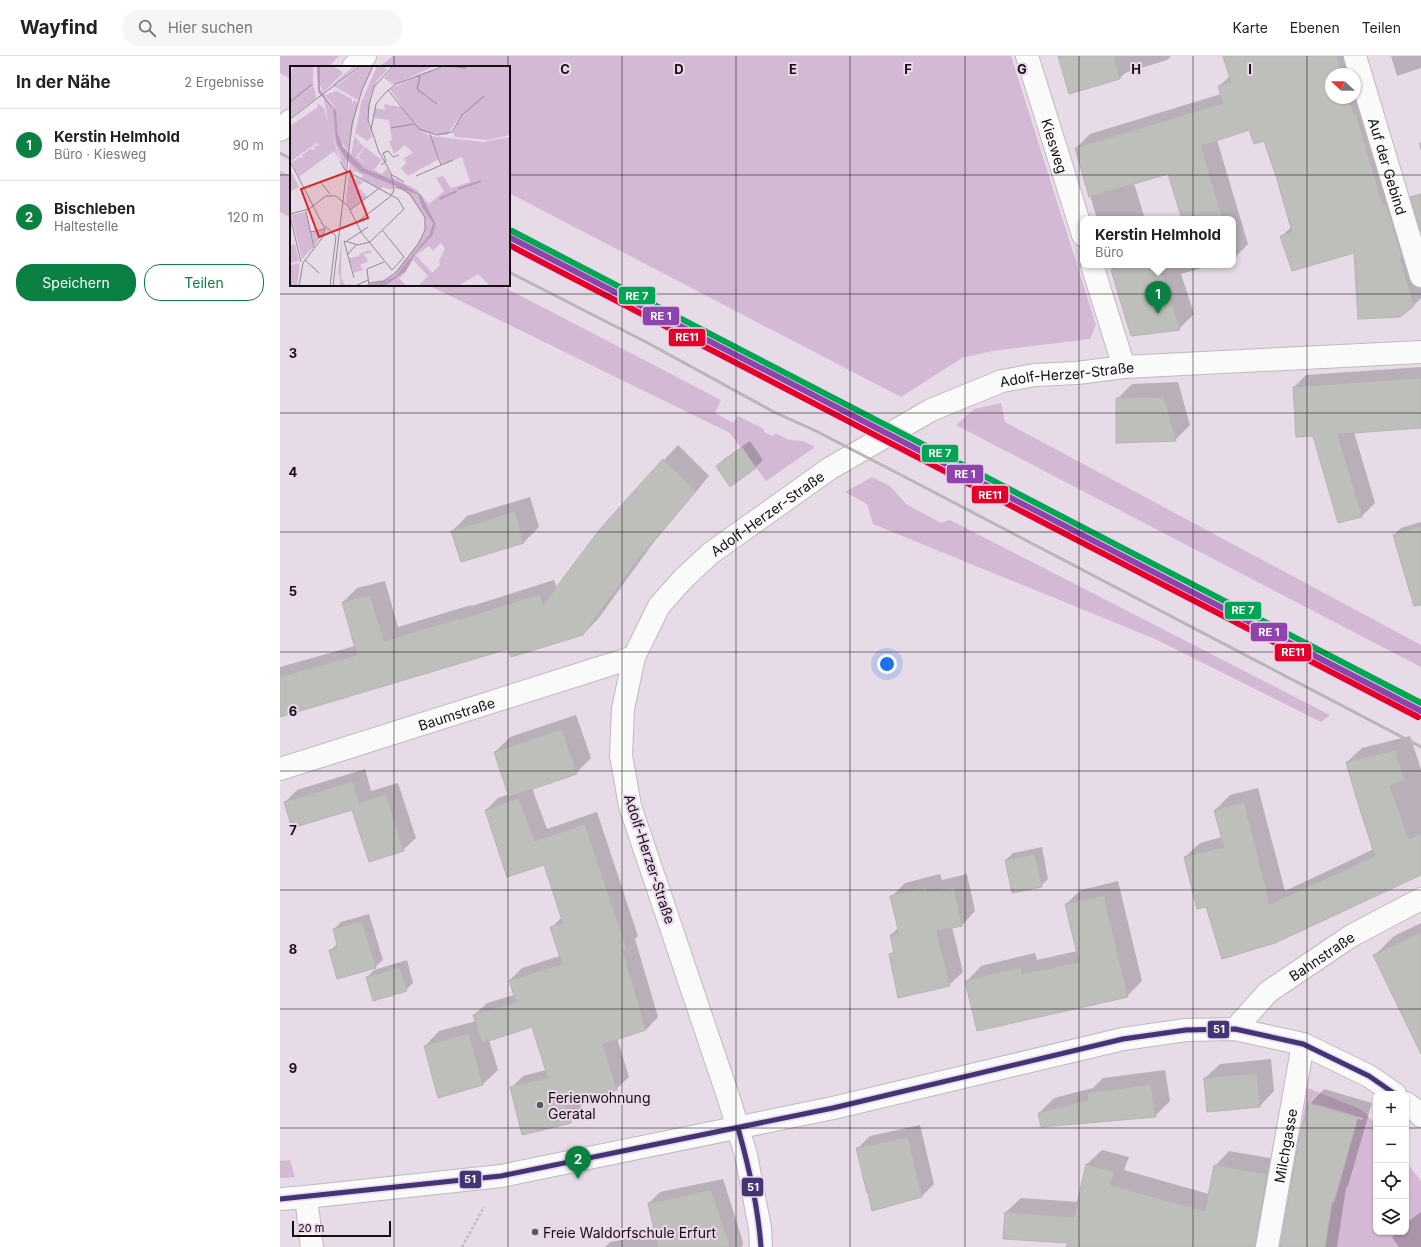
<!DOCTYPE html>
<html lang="de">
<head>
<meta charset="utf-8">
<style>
	body { margin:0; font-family:Inter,sans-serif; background:#f6f6f6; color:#222 }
	.controls { position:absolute; right:12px; bottom:12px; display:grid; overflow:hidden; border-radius:8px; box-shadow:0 1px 3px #0004 }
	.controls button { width:36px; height:36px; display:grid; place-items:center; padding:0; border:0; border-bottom:1px solid #e0e0e0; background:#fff; color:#222; font:20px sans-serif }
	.compass { position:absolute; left:1045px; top:12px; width:36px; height:36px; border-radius:50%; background:#fff; box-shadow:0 1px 3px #0004; rotate:291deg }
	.scale { position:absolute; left:12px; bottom:10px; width:99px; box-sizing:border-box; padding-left:4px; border:2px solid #150f15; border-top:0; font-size:11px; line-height:14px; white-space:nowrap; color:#150f15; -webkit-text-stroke:3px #ead7ea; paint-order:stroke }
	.you { position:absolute; left:607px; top:608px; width:14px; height:14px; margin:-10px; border:3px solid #fff; border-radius:50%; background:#1a73e8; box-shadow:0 0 0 6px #1a73e833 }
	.badge { display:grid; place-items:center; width:26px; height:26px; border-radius:50%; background:#0b8043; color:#fff; font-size:13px; font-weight:700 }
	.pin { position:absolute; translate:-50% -33px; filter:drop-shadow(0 1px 2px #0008) }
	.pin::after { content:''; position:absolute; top:21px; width:14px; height:12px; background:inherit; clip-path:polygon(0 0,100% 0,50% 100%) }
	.popup { position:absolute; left:800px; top:160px; width:156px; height:52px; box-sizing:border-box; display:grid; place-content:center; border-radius:8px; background:#fff; filter:drop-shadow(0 1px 3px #0005); font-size:13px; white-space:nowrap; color:#767676 }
	.popup b { font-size:15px; color:#222 }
	.popup::after { content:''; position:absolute; left:50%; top:100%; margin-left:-8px; border:8px solid transparent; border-top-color:#fff }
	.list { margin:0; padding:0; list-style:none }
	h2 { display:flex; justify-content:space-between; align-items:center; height:52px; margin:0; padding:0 16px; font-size:17px }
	h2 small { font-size:13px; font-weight:400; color:#767676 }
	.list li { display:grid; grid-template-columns:26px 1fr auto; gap:12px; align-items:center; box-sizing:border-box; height:72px; padding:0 16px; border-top:1px solid #e0e0e0 }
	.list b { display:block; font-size:15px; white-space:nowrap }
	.list p { margin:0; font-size:13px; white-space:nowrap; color:#767676 }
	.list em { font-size:13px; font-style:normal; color:#767676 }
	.actions { display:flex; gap:8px; padding:12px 16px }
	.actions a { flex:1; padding:9px 0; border:1px solid #0b8043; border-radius:16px; text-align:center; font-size:14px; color:#0b8043 }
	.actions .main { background:#0b8043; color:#fff }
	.icon { flex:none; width:22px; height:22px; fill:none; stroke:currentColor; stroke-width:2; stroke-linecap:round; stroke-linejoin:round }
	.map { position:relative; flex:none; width:1141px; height:1191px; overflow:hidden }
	header { display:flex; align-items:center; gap:24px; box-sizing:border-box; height:56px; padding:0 20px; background:#fff; border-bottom:1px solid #e0e0e0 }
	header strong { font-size:19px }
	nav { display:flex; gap:22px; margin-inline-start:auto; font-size:14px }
	.search { width:280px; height:36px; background:#f6f6f6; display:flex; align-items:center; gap:10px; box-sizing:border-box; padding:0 14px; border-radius:16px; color:#767676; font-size:15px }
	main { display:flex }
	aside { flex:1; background:#fff }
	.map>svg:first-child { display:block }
	.green { fill:#d4b9d4 }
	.shadow { fill:#0003; fill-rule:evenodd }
	.building { fill:#bebfbb; stroke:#b6b3b4 }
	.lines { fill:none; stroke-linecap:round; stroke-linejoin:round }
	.minor-casing { stroke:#c0b9c0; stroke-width:24 }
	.path { stroke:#c1bdc1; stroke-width:2.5; stroke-dasharray:3 2; stroke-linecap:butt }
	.minor { stroke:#fbfafb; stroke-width:22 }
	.rail { stroke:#b9b6b9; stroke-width:3 }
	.bus-1-casing { stroke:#ead7ea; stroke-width:8 }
	.bus-1 { stroke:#423475; stroke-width:5 }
	.rail-1-casing { stroke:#ead7ea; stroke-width:9 }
	.rail-2-casing { stroke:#ead7ea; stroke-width:9 }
	.rail-3-casing { stroke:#ead7ea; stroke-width:9 }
	.rail-1 { stroke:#8e44ad; stroke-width:6 }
	.rail-2 { stroke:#e4002b; stroke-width:6 }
	.rail-3 { stroke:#00a651; stroke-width:6 }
	.grid { fill:none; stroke:#150f15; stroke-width:1; stroke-opacity:0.55 }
	.poi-dot { fill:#5e565e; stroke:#ead7ea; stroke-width:1.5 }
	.labels { text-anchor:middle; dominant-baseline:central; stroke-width:4; stroke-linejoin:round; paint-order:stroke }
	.street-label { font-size:14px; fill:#150f15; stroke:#ead7ea }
	.poi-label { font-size:14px; fill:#150f15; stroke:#ead7ea; text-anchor:start }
	.inset-river { fill:none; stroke:#bb9bbc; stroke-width:2 }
	.inset-road { fill:none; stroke:#928992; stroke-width:1 }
	.view { fill:#d62828; fill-opacity:0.15; stroke:#d62828; stroke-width:2 }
	.inset-edge { fill:none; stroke:#150f15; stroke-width:2 }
	.grid-label { font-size:13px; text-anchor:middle; font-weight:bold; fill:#150f15; stroke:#ead7ea; stroke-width:4; stroke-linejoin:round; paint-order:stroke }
	.line-badge { stroke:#ead7ea; stroke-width:1.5 }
	.badge-label { font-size:11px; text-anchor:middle; font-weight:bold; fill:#fff }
</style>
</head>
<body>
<header>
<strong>Wayfind</strong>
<div class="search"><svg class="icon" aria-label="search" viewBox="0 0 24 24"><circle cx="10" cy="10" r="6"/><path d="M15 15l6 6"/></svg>Hier suchen</div>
<nav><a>Karte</a><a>Ebenen</a><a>Teilen</a></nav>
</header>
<main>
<aside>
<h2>In der Nähe<small>2 Ergebnisse</small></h2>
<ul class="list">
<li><span class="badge">1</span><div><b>Kerstin Helmhold</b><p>Büro · Kiesweg</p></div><em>90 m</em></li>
<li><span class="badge">2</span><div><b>Bischleben</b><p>Haltestelle</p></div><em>120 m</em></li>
</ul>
<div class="actions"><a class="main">Speichern</a><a>Teilen</a></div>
</aside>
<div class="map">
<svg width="1141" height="1191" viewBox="0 0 1141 1191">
	<rect width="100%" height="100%" fill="#e6dbe6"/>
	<!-- green -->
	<path class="green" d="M0,0H59L48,11H11V23L0,17Z
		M113,0H731L816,269L810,283L712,295L682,302L621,341L229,137V11H99Z
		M0,115L11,120V162L0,156Z
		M148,229H220L441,344L435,357L453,367L458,360L484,373V376L493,380L495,377L509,384L523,385L535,391L486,425L450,377Z
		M721,347L725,366L1141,589V611L676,369L694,353Z
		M592,421L610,430L626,448L661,467L670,464L1050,659L1041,666L875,583L593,468L587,448L565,436Z
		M1028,1032L1080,1053L1096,1068V1176H1126V1106L1141,1125V1191H1000Z
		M10,1104L15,1121L0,1122V1105Z"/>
	<!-- shadow -->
	<path class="shadow" d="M779,0H891L887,4L845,17L840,22Z
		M944,0H1074L1141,213V242L1133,250L1075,196L1002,180L1012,170L985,84L970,72L937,84L968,188L953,203V163H903L889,116L854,127L865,163H817L796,92L810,78L941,38L939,30L950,20ZM1051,18H1075V42H1051Z
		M1111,0H1141V12L1117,20Z
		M1141,86V95L1139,88Z
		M831,209H932L901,218L914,258L899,273L852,279Z
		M1141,311V371L1074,376L1095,447L1082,460L1059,466L1033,379L1014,331L1026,319Z
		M898,326L910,369L895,384L837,343L852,328Z
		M470,385L483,404L476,411L451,429L437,410L444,403Z
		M398,389L429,420L373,487L318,563L303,578L229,592L0,660V611L75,590L63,546L77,532L105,525L118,571L191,549L192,550L274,524L277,532L324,469Z
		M250,441L259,471L244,486L182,505L172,475L187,460Z
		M1141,466V512L1114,479L1121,472Z
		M296,659L311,702L296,717L252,732L267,773L317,756L358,880L355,883L378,961L366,974L337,982L349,1021L336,1033L300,1044L302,1054L290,1066L231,1032L243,1020L266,1014L252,970L209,984L218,1014L203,1028L159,1040L145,990L159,975L196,965L194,959L207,947L234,939L230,924L242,912L280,900L271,872L282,861L265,808L206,754L218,742L229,738L215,696L230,681Z
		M1130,680L1141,713V817L994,886L926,849L905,801L920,787L942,781L935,754L950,739L978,732L1005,835L1094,793L1067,706L1082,692Z
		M85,713L91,735L118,727L136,782L123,794L72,753L5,746L17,734Z
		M762,791L768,823L761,830L726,804L733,797Z
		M660,818L662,824L687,818L695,855L682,869L672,871L683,916L669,929L610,899L614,894L611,879L619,871L612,840L625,827Z
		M838,825L862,925L847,940L687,925L701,910L755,897L757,904L797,895L786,848L801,834Z
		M89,858L103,904L95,911L50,895L58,887L54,873L61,866Z
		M1141,867V978L1094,900L1114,880Z
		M127,904L133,927L126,934L87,921L94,914Z
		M991,1003L994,1035L980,1050L925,1022L940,1008Z
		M885,1014L890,1045L875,1060L759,1057L774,1042L813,1032L823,1022Z
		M1044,1033L1092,1047L1068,1130L1066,1132L1057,1191H788L789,1186L726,1156L741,1142L799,1146L807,1108L822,1094L849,1101L844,1114L929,1138L935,1110L949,1095L1001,1104L993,1186L1001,1189L1030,1048ZM1038,1049L1083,1062L1082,1064L1038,1051Z
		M640,1069L654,1128L641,1141L577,1093L590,1080Z
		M443,1123L463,1186L462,1191H325L330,1186L376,1178L369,1147L380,1136Z
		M1141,1156V1191H1119L1112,1181L1117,1176H1126V1167Z"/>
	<!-- building -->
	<path class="building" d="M778,0H834L840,23L789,38Z
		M943,0H1057L1062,18H1051V42H1070L1074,58H1076L1103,149L1106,148L1122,201L1120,202L1134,250L1120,261L1078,263L1074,197L1012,215L1000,180L1012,176L997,123L984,85L974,88L969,74L921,90L943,163H902L888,118L809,141L795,92L943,47L938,30L951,26Z
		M1141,138V176L1130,141Z
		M847,209H880L900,274L851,280L831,214Z
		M1141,322V372L1058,378L1082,461L1058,467L1033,380L1016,381L1013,331Z
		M884,341L896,385L836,387V342Z
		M462,391L476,412L450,431L436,410Z
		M383,403L416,435L359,502L303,579L231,601L228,593L0,661V621L77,599L62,546L90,539L104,585L177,563L178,564L260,538L263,549L320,473Z
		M235,455L244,487L181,506L171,475Z
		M1141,470V549L1134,550L1113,479Z
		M282,673L297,718L229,741L214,696Z
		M1115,694L1125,724L1110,730L1129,783L1141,777V819L995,887L942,903L926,851L917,853L904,801L944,791L934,754L964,746L990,848L1095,800L1076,741L1066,706Z
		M73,725L79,747L106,738L124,795L89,806L72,754L12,772L4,746Z
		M239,742L255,785L305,768L347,893L343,895L366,974L323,988L337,1034L286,1049L291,1067L242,1079L230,1031L268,1022L252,971L202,987L193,959L236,946L229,924L282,908L270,871L283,867L264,809L227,821L205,754Z
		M755,798L762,831L732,837L725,804Z
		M647,831L648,836L674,831L682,870L657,875L670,930L618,942L609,898L614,897L610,879L619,877L610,840Z
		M824,839L848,941L697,975L685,925L741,911L742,918L799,906L785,848Z
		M82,865L96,912L57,923L49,894L58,892L53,873Z
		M1141,876V998L1093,899Z
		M120,911L127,935L93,945L86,921Z
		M189,977L203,1029L158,1042L144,990Z
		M977,1017L980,1051L927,1056L924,1022Z
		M871,1028L876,1061L761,1071L758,1057L808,1044L807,1037Z
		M1029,1047L1078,1061L1054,1146H1052L1045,1191H1000L1019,1081Z
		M628,1081L642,1141L592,1155L588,1137H587L576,1092Z
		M806,1108L835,1116L830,1129L925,1155L934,1109L987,1118L975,1191H786L788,1187L723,1183L725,1156L794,1161Z
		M431,1134L450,1191H378L368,1147Z"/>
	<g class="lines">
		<defs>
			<g id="minor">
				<path id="s1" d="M747,0L803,179"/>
				<path id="s2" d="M1075,0L1141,220"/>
				<path d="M73,11L85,0"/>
				<path d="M0,74L11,64"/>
				<path d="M812,209L844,311"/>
				<path id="s3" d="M0,713L354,601"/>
				<path id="s4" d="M955,973L988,936L1071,880L1141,843"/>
				<path d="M1126,1047L1138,1056L1141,1060"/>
				<path d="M26,1141L32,1191"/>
				<path d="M0,1143L26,1141L221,1120L553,1052L843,983L906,974L955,973L1023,988L1089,1020L1115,1038"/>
				<path id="s5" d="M481,1191L480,1172L466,1099L448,1040L350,750L341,699L343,653L354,601L379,550L403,523L431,497L549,413L651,354L722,325L755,319L797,317L844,311L1141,296"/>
				<path id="s6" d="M987,1191L1023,988"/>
			</g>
		</defs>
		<!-- minor casing -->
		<use href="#minor" class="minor-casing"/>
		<!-- path -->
		<path class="path" d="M182,1191L204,1151"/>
		<!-- minor -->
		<use href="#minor" class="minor"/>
		<!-- rail -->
		<path class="rail" d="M0,97L11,103
			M229,216L366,286L494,356L536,375L625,421L1141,691"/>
		<defs>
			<path id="bus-1" d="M458,1072C469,1111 478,1150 481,1191
				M0,1143L221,1120L553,1052L843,983L906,974L955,973L1023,988L1089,1020L1115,1038"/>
		</defs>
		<!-- bus-1 casing -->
		<use href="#bus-1" class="bus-1-casing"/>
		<!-- bus-1 -->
		<use href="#bus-1" class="bus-1"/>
		<defs>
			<path id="rail-1" d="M229,181L1141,655"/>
			<path id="rail-2" d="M229,189L1138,661"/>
			<path id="rail-3" d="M232,175L1141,647"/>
		</defs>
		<!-- rail-1 casing -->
		<use href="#rail-1" class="rail-1-casing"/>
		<!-- rail-2 casing -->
		<use href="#rail-2" class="rail-2-casing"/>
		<!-- rail-3 casing -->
		<use href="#rail-3" class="rail-3-casing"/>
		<!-- rail-1 -->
		<use href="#rail-1" class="rail-1"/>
		<!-- rail-2 -->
		<use href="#rail-2" class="rail-2"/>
		<!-- rail-3 -->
		<use href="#rail-3" class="rail-3"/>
	</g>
	<!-- grid -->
	<path class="grid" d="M114,0V11M228,0V11M342,0V1191M456,0V1191M570,0V1191M685,0V1191M799,0V1191M913,0V1191M1027,0V1191M0,119H11M229,119H1141M114,229V1191M228,229V1191M0,238H1141M0,357H1141M0,476H1141M0,596H1141M0,715H1141M0,834H1141M0,953H1141M0,1072H1096M1126,1072H1141"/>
	<!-- markers -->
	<g class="poi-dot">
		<circle cx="260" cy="1049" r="4"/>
		<circle cx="255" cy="1176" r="4"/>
	</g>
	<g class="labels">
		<!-- street labels -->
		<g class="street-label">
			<text stroke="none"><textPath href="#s1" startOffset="94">Kiesweg</textPath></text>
			<text stroke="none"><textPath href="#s2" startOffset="115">Auf der Gebind</textPath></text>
			<text stroke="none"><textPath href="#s5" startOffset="1148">Adolf-Herzer-Straße</textPath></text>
			<text stroke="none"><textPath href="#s5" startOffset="812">Adolf-Herzer-Straße</textPath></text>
			<text stroke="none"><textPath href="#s3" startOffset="185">Baumstraße</textPath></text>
			<text transform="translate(370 803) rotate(72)">Adolf-Herzer-Straße</text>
			<text stroke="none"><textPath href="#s4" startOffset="114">Bahnstraße</textPath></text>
			<text stroke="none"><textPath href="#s6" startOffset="103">Milchgasse</textPath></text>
		</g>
		<!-- poi labels -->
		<g class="poi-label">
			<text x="268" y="1041">Ferienwohnung<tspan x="268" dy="16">Geratal</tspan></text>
			<text x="263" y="1176">Freie Waldorfschule Erfurt</text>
		</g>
	</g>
	<!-- overview -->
	<g transform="translate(10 10)">
		<rect width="220" height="220" fill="#e6dbe6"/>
		<path d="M4,0H23V17L0,35V20L2,21L0,10ZM30,0H44L53,7L33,27L29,16ZM64,0H67L45,19H48L71,0H83L68,34L42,19ZM87,0H94L97,4L87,15L81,28L78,57L82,71L77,75L66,67L65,71L70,76L64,83L70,77L74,81L66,91L89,107L92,108L97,102L102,111L127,124L139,138L154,125L146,112L153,110L161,122L180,116L172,91L152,98L141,70L193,76L220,71V220H200L188,208L168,220H128L138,210L123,194L115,207L109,212L116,220H95L116,205L125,188L139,173L146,158L131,129L113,118L74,102L61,89L71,37ZM151,177L155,183L149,194L150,199L142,207L126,189L139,180L143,185ZM104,0H144L104,19L94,12ZM157,0H220V69L198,74L165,71L163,66L171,49L157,69L132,66L140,70L149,93L118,110L111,102L116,97L114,92L123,87L115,79L104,88L99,75L102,74L99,54L83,52L85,42L95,44L94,38L111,41L129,64L100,23L131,8ZM22,21H24L26,32L0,52V37ZM46,25L62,33V38L64,34L68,36L58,85L49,73L44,40L35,29ZM34,33L43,43L46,76L57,93L55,104L39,60ZM27,37L34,42L50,95L44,85L9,111L2,96L10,91L13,93L12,89L21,83L26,84L23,81L29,79L27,77L1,95L0,60L28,41ZM75,81L92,94L84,104L68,91ZM60,96L77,108L111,120L127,129L143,156L139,169L115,200L96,215L79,218L92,215L104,207L128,177L135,164V153L119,128L104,119L103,124L93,121L91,123L71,113L73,109L65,105L62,107L63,101L59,106ZM1,105L9,121L0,126V106ZM59,107L73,116L68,120L77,131L61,143L56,136ZM16,146L23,181L12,193L1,149ZM33,164V167L24,180L21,166ZM52,170L51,212L55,219L65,217L58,220L50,219L49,204L47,215ZM5,178L9,195L0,197V180ZM80,184L82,186L77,188L73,187L78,195L70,199L73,204L64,207L59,192L69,190L71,187ZM10,197L7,220H0V199Z" fill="#d4b9d4" fill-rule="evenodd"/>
		<path d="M27,0H30V24L46,45L48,68L53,81L74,102L113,118L131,129L146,158L142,170L125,188L116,205L95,220H70L96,215L106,209L139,169L143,157L132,141L128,129L71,106L56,93L46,76L43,43L28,26Z" fill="#bb9bbc"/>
		<path class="inset-river" d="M0,36L23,18M168,123L191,115M149,133L167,125"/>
		<path class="inset-road" d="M158,0L176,2M127,10L130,11L127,23L147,38M98,24L129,63L147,69L162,66L172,49L194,30M0,53L70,0M101,62L124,58M81,64L86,38L95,27L106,18L154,0M140,68L151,99M0,95L35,163L32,172L13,197L9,220M50,95L55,104L108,133L114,143L80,176L68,179L54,175L64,212M91,99L96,95L93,87L98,85L103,91L109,89M102,109L114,116M126,110L163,94M30,115L40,128M60,144L88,123M16,145L24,182M0,148L19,143L36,130H46L58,140L71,166L102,204L114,191L93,165M0,150L11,196M66,157L101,130L104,124L101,107L89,86L78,54L79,39L84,21L103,0M35,160L46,170L40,220M20,166L35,163M57,175L78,161M57,189L66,179M15,194L29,207M78,217L94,215L106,207L129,177L135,164V151L120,128L112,123L105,121M43,220L62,58L72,24L83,0M65,220L78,214M79,220L77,203L94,196"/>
		<path class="view" d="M60,105L78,152L29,171L11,123Z"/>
		<rect width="220" height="220" class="inset-edge"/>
	</g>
	<g class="grid-label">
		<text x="285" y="18">C</text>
		<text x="399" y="18">D</text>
		<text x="513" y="18">E</text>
		<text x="628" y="18">F</text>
		<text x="742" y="18">G</text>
		<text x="856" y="18">H</text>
		<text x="970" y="18">I</text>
		<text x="13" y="302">3</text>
		<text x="13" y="421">4</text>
		<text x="13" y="540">5</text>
		<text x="13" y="660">6</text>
		<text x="13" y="779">7</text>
		<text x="13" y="898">8</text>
		<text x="13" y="1017">9</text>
	</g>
	<g class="line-badge">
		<rect x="338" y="230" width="38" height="19" rx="4" fill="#00a651"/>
		<rect x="362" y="250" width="38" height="20" rx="4" fill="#8e44ad"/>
		<rect x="388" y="272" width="38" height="19" rx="4" fill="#e4002b"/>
		<rect x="641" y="388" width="38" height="19" rx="4" fill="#00a651"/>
		<rect x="666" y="408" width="38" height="20" rx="4" fill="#8e44ad"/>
		<rect x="691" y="429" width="38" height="19" rx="4" fill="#e4002b"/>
		<rect x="944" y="545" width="38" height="19" rx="4" fill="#00a651"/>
		<rect x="970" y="566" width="38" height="20" rx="4" fill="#8e44ad"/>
		<rect x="994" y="587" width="38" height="19" rx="4" fill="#e4002b"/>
		<rect x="927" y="964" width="23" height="19" rx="4" fill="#423475"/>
		<rect x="179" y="1114" width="23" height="19" rx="4" fill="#423475"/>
		<rect x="461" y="1121" width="23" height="20" rx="4" fill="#423475"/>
	</g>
	<g class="badge-label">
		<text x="357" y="244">RE 7</text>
		<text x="381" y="264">RE 1</text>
		<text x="407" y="285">RE11</text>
		<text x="660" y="401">RE 7</text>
		<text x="685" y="422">RE 1</text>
		<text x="710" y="443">RE11</text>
		<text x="963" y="558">RE 7</text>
		<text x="989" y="580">RE 1</text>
		<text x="1013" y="600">RE11</text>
		<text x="939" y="977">51</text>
		<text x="190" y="1127">51</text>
		<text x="473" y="1135">51</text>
	</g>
</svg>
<div class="controls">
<button>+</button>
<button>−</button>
<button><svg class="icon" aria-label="locate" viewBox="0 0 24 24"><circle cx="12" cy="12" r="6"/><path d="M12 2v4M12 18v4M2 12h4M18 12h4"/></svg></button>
<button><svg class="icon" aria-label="layers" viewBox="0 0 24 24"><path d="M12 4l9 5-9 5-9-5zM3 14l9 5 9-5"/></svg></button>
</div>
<svg class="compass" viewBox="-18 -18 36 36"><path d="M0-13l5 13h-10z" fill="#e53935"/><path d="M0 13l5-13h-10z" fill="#767676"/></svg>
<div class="scale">20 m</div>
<div class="you"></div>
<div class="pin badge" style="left:878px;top:258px">1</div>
<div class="popup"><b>Kerstin Helmhold</b>Büro</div>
<div class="pin badge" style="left:298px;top:1123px">2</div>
</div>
</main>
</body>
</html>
